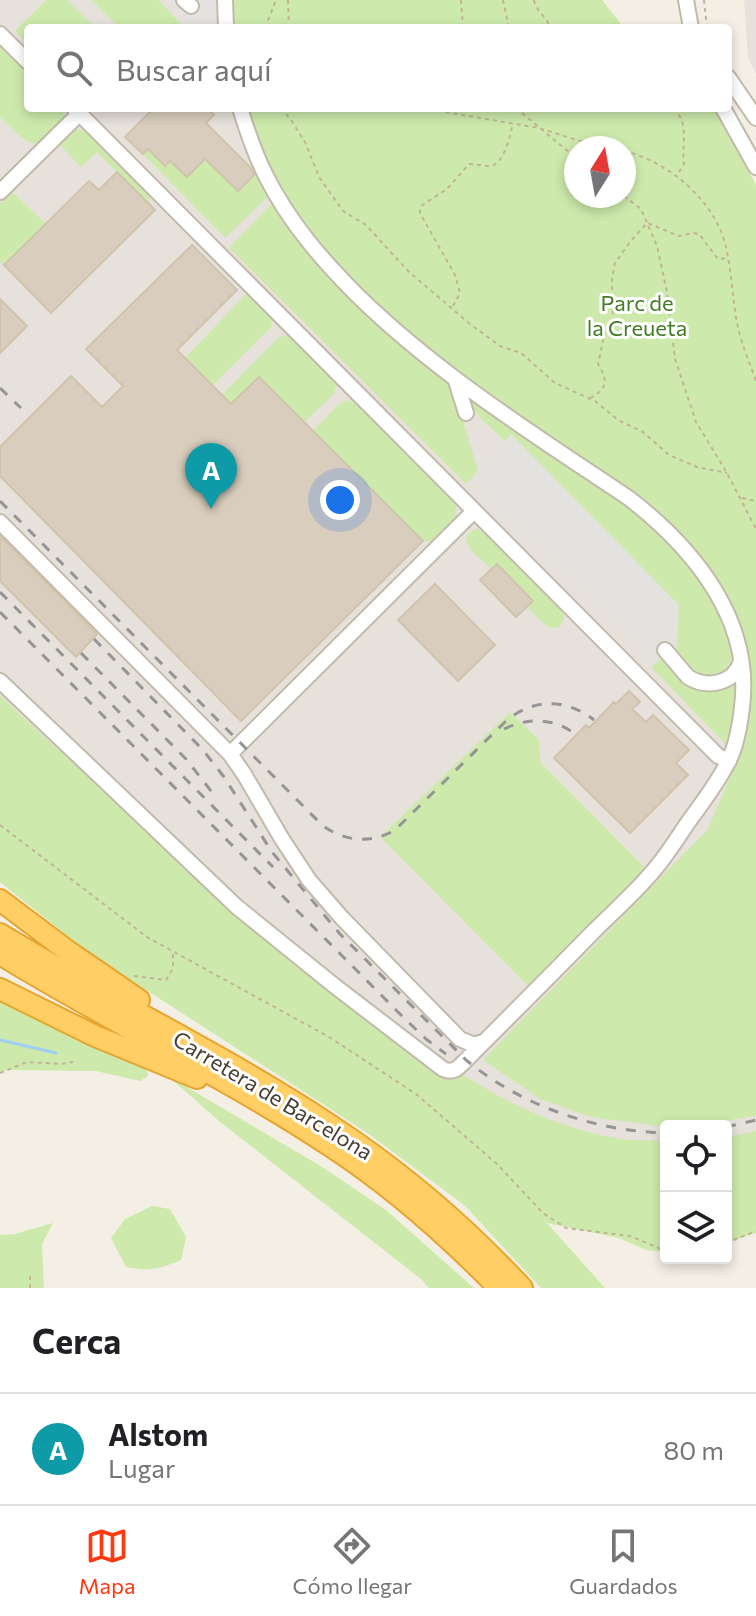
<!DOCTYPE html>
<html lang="es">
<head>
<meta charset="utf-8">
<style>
	body { margin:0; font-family:Commissioner,sans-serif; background:#f6f6f6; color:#202124 }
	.controls { position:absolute; right:24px; bottom:24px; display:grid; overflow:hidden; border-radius:8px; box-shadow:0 4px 12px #0003 }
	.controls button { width:72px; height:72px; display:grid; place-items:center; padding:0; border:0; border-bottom:2px solid #e0e0e0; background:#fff; color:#202124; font:40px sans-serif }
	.compass { position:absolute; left:564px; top:136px; width:72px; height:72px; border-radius:50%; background:#fff; box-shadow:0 4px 12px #0003; rotate:11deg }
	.you { position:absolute; left:340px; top:500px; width:28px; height:28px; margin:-20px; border:6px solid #fff; border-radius:50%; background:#1a73e8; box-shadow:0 0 0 12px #1a73e833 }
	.badge { display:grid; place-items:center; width:52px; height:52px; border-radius:50%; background:#ff3911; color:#fff; font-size:26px; font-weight:700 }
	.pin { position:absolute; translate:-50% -66px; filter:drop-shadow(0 2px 4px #0008) }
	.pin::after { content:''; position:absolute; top:42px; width:28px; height:24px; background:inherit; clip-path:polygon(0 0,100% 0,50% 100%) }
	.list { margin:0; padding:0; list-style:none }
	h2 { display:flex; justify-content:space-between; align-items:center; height:104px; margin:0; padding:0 32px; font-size:34px }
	h2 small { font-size:26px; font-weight:400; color:#757577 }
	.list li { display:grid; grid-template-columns:52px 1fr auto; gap:24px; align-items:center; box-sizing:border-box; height:112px; padding:0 32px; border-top:2px solid #e0e0e0 }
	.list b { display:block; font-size:30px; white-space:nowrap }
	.list p { margin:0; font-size:26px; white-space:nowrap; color:#757577 }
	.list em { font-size:26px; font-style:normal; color:#757577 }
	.icon { flex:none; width:44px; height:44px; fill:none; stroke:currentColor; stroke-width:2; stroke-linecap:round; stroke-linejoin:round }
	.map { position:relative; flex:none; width:756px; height:1288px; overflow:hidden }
	.search { position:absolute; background:#fff; box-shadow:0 4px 12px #0003; left:24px; right:24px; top:24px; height:88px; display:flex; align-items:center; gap:20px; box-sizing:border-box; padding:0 28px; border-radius:8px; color:#757577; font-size:30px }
	.sheet { height:216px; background:#fff }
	nav { display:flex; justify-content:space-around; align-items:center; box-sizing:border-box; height:112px; border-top:2px solid #e0e0e0; background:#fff; font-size:22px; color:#757577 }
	nav a { display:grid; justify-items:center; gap:4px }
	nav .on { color:#ff3911 }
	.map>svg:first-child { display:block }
	.industrial { fill:#e6e1da }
	.green { fill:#cdeaac; fill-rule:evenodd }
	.parking { fill:#e4e2de }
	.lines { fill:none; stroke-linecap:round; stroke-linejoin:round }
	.stream { stroke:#9ecff4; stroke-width:3 }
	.building { fill:#d9cebd; stroke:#d1c4ad; stroke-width:2 }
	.minor-casing { stroke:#c2baaa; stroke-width:18 }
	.highway-casing { stroke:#e5a52e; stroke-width:24 }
	.path { stroke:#c2b498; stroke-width:2; stroke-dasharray:4 4; stroke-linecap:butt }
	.minor { stroke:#fff; stroke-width:14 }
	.highway { stroke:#ffcf65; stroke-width:20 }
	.rail { stroke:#959595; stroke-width:3; stroke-dasharray:10 10; stroke-linecap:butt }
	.labels { text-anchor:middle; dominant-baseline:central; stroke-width:6; stroke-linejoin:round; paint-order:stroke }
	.park-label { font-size:22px; fill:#447b25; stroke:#fff }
	.street-label { font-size:22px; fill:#464034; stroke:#fff }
</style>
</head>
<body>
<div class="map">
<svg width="756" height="1288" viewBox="0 0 756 1288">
	<rect width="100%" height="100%" fill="#f4efe5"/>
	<!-- industrial -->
	<path class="industrial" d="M0,0H253L246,28H28V108H252L756,544V1212L726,1220V1126H666V1220L0,792Z
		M744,0H756V74L748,57Z"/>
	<!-- green -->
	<path class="green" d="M46,0H67L95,28H28V44L15,31Z
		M91,0H158L185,28H120Z
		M233,0H602L621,24L642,28H232Z
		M0,45L28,73V108H63C68,124 50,134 40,144C25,145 10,127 0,117Z
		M247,108H714L756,185V1116L690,1126L666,1127L591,1117L540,1099L483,1060L708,829L733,770L740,747L749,698L710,571L662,517L630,492L459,377L408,335L344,274L309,235L289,206L256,138ZM576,148H624V196H576Z
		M77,129L87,132L148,193L150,205L97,152L81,167L60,145Z
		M148,149L165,166L170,161L187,177L205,159L238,191L258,171L270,194L225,238L143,154Z
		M12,192L46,224L4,265L0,261V204Z
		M274,201L452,384L478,471L466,484L229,248Z
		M247,293L271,317L272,326L212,386L185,358Z
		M285,335L293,339L336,384L334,394L304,422L259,377L231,404L222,395L278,338Z
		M471,398L476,400C514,427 552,454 591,481C622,503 655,524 681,554C701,577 752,641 725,670C713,683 699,676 687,669L510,435L505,441L481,419L469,404Z
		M348,400L356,403L456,502L455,521L437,541H423L313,431L340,403Z
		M476,529L484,532L562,610L564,619L559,627C557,627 555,628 553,628C538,627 506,577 497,564L492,569C481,559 451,539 476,529Z
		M662,656L682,678L730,683L735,685L738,691L730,742L727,746L651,667Z
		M0,696L232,909L450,1077H456L462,1074C509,1105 567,1131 622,1139C637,1141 652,1140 666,1141V1252L646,1250L619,1238L547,1223L605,1288H541L464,1205L366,1132L86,951L0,882Z
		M510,712L539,740L540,762L645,868L529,987L380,837Z
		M0,998L146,1067L148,1076L140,1081L96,1071L6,1070L0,1073Z
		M168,1076L319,1165L386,1210L474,1288H429L421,1279L220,1122Z
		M756,1131V1233L726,1243V1137Z
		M152,1206L170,1209L186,1237L181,1260C159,1269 150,1272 126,1267L111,1238L125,1219Z
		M53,1223L42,1244L44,1288H0V1235L15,1234Z"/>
	<!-- parking -->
	<path class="parking" d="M165,0H221L220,22L214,28H194Z
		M511,434L679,605L676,658L662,656L656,663L471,479Z"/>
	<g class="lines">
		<!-- stream -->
		<path class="stream" d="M0,1040L56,1053"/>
	</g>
	<!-- building -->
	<path class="building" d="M154,108H207L214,115L206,123L251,168L254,175L238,191L205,159L187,177L170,161L165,166L148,149L143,154L125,137Z
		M117,172L155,210L51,313L4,265L89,181L99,190Z
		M192,245L237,290L177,350L231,404L259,377L423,541L241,721L0,476V447L71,376L102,407L123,386L86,349Z
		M0,299L27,326L0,353Z
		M0,536L97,634L76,657L0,581Z
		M497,564L533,601L516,617L480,580Z
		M435,584L495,645L458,681L398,620Z
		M629,691L640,702L632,709L646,722L653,715L689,750L676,763L688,775L630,833L554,758L586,725L589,728L614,702L616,704Z"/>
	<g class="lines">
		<defs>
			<path id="minor" d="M184,0L191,6
				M225,0L226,28
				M686,0L691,28
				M0,34L28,62
				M728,77L756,118
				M74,108L718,756L729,761
				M723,108L756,167
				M0,192L79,114
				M456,381L466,413
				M474,511L230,754L244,774L282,839L309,880L342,918L460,1039L474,1045L485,1041
				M0,522L230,754
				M665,650L688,677C707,689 734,684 741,661
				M0,681L237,907L336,987L443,1069C454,1074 459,1067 466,1060C509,1017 552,974 594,931C614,911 636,892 654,870C667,855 678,837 689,821C703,802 719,781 729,760C737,744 740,725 742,707C753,620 694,549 630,499C535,435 440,376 358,296C322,260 289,222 266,176C255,155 247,131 240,108"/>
			<path id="highway" d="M0,900L69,952L139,1000
				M0,934C116,1005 240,1062 352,1140C414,1183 471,1233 522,1288
				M0,954C109,1021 225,1076 332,1147C393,1187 448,1236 499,1288
				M0,989L95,1036L197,1078"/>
		</defs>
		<!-- minor casing -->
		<use href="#minor" class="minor-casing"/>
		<!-- highway casing -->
		<use href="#highway" class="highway-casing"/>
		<!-- path -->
		<path class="path" d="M288,0L289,28
			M461,0L463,28
			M503,0L509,28
			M534,0C536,11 547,18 551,28
			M704,0L707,28
			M265,28L276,0
			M281,108L291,120L305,142L319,177L343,211L366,225L408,271L470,324L500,346L521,353L555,383L595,401L618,420L643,432L669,455L697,467L727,473
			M422,108L539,128L580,141L609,148
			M516,108L576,158
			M674,108C677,112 680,116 682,121C686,134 682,150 684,164L677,175
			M624,151C667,161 713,199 725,243C731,267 732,292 736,317C739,338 749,361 756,381
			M624,196L641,209L657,246L667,292L675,359L696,422L727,473L756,529
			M453,306L460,293L455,275L420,213L421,206L447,189L469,164C476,164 483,166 489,166C504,166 510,136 513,123
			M590,398C608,389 608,380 598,364L605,332L613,323L612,279L615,263L630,242L647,223L679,236L693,233L699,234L718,259L728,258
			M742,498L756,501
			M0,825L147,937L329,1037L416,1094L497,1164L543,1213L566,1228L630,1236L666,1251
			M134,976L166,980L173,969V953
			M0,1073L27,1062L61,1064L73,1062
			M726,1243L756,1231
			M30,1288V1275"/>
		<!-- minor -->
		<use href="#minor" class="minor"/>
		<!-- highway -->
		<use href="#highway" class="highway"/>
		<!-- rail -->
		<path class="rail" d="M0,388L21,408
			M0,501L322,825C345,842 371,844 395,830L505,722C532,698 566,698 594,720
			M0,592L273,867
			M0,612L402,1016L426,1039L446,1054
			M94,639L203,750L224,777L272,852L340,934L466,1060C522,1106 594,1131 666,1133
			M81,653L186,759L215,796
			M504,729C528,717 554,718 575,734
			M726,1127L756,1120"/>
	</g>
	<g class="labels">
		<!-- park labels -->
		<g class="park-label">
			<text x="637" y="302">Parc de<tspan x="637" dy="25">la Creueta</tspan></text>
		</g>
		<!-- street labels -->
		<g class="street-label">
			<text transform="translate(273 1095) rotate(31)">Carretera de Barcelona</text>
		</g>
	</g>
</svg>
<div class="controls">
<button><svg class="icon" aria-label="locate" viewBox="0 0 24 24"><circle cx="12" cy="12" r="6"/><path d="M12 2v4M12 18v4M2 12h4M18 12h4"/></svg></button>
<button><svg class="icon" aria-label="layers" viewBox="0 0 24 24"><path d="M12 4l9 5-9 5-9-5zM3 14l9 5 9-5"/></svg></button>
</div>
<svg class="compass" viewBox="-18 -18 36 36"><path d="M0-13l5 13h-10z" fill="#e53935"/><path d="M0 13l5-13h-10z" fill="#757577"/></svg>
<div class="you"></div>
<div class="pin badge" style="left:211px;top:509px;background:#0f9aa8">A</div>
<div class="search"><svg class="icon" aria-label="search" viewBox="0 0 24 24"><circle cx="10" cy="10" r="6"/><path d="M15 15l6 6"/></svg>Buscar aquí</div>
</div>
<section class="sheet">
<h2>Cerca<small></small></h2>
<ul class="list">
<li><span class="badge" style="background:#0f9aa8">A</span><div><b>Alstom</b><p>Lugar</p></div><em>80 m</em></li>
</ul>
</section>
<nav>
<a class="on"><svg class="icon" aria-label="map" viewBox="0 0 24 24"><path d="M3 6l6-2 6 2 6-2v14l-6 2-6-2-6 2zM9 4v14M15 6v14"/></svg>Mapa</a>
<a><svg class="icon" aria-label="directions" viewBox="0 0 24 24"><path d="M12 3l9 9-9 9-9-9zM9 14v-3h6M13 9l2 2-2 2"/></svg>Cómo llegar</a>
<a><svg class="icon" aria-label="saved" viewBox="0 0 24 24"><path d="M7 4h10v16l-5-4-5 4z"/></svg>Guardados</a>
</nav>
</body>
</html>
